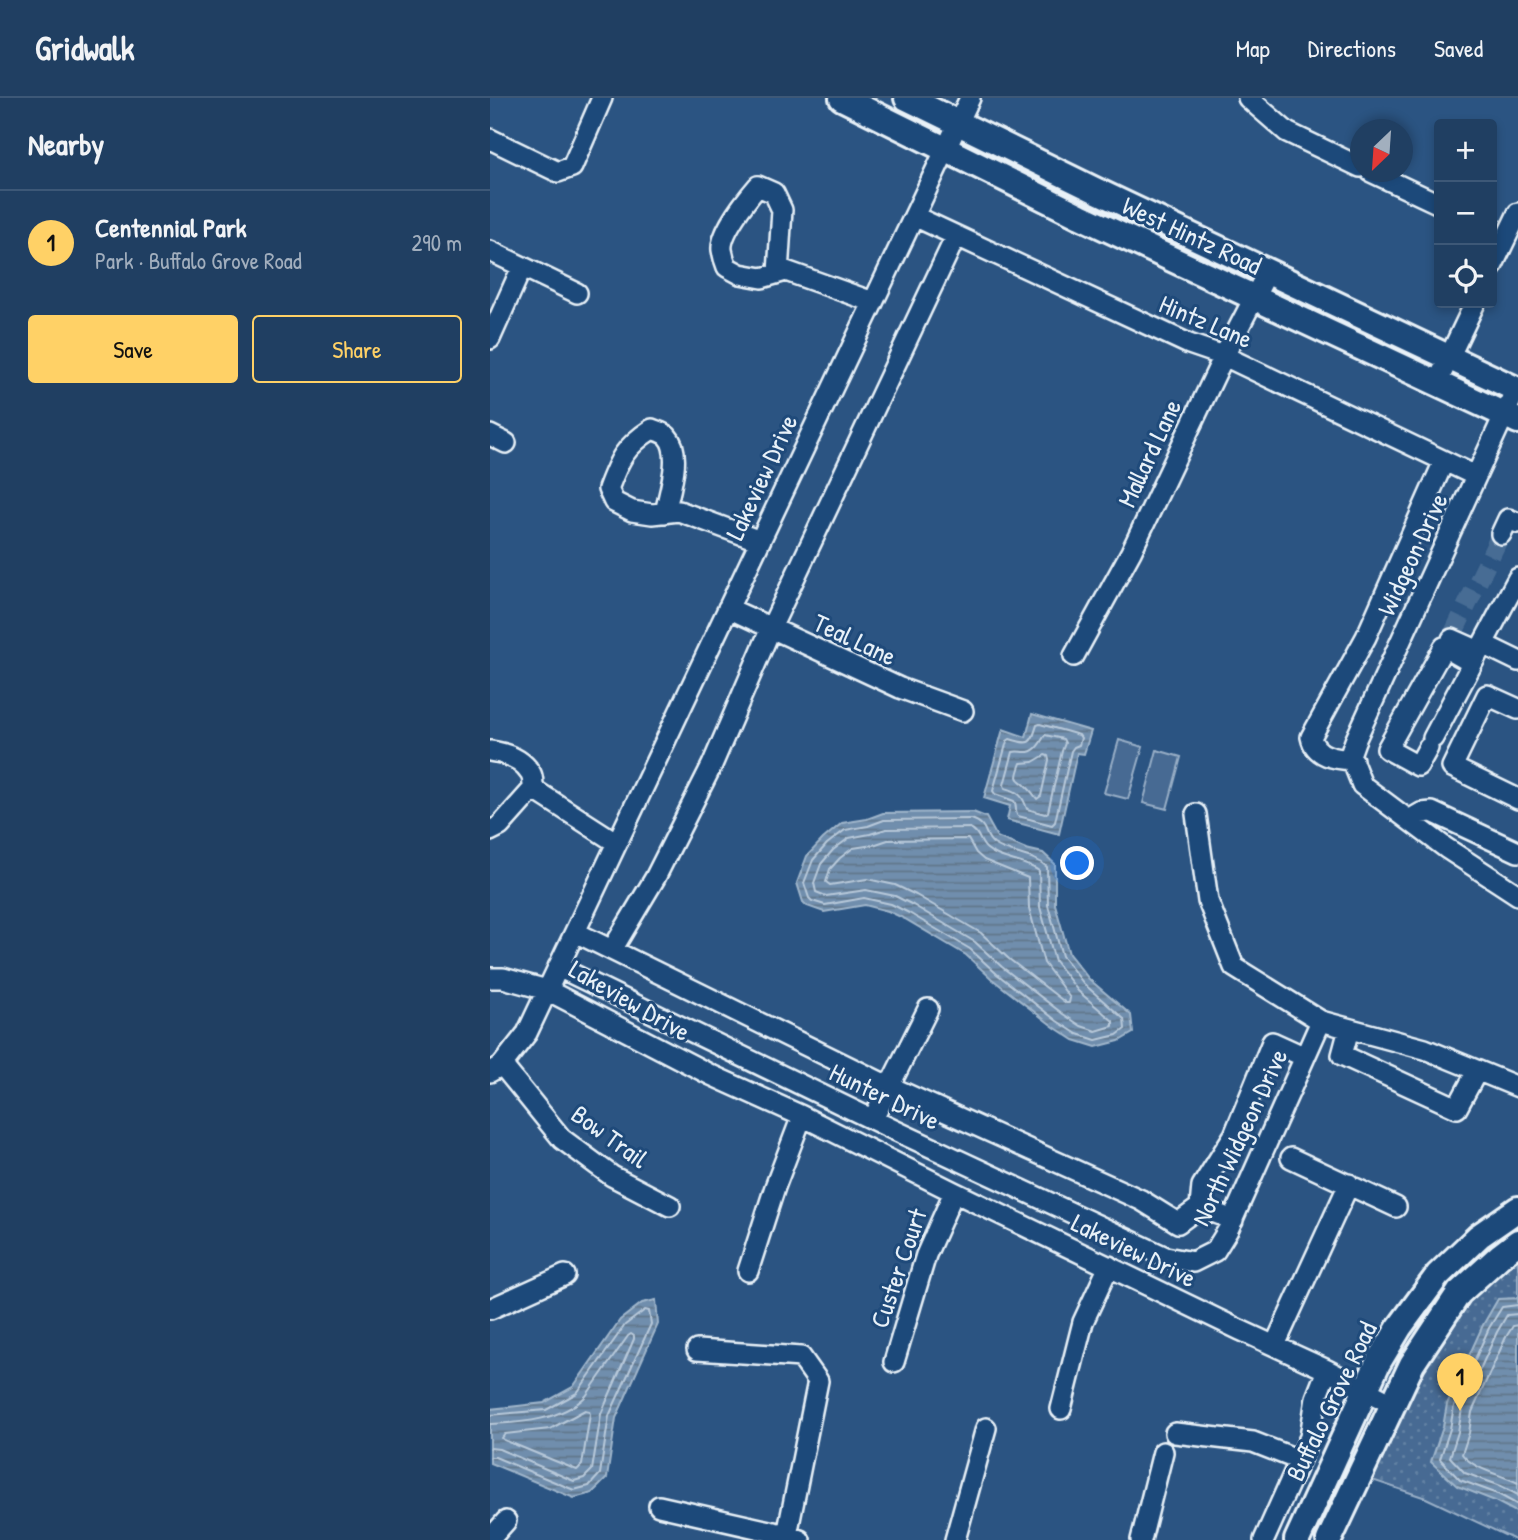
<!DOCTYPE html>
<html lang="en">
<head>
<meta charset="utf-8">
<style>
	body { margin:0; font-family:"Patrick Hand",sans-serif; background:#2d4a6b; color:#f1f3f6 }
	.controls { position:absolute; right:21px; top:21px; display:grid; overflow:hidden; border-radius:7px; box-shadow:0 4px 10px #0003 }
	.controls button { width:63px; height:63px; display:grid; place-items:center; padding:0; border:0; border-bottom:2px solid #3d5877; background:#203f62; color:#f1f3f6; font:35px sans-serif }
	.compass { position:absolute; left:860px; top:21px; width:63px; height:63px; border-radius:50%; background:#203f62; box-shadow:0 4px 10px #0003; rotate:205deg }
	.you { position:absolute; left:588px; top:766px; width:24px; height:24px; margin:-18px; border:5px solid #fff; border-radius:50%; background:#1a73e8; box-shadow:0 0 0 10px #1a73e833 }
	.badge { display:grid; place-items:center; width:46px; height:46px; border-radius:50%; background:#ffd166; color:#111; font-size:23px; font-weight:700 }
	.pin { position:absolute; translate:-50% -58px; filter:drop-shadow(0 2px 4px #0008) }
	.pin::after { content:''; position:absolute; top:37px; width:24px; height:21px; background:inherit; clip-path:polygon(0 0,100% 0,50% 100%) }
	.list { margin:0; padding:0; list-style:none }
	h2 { display:flex; justify-content:space-between; align-items:center; height:91px; margin:0; padding:0 28px; font-size:30px }
	h2 small { font-size:23px; font-weight:400; color:#a2afbe }
	.list li { display:grid; grid-template-columns:46px 1fr auto; gap:21px; align-items:center; box-sizing:border-box; height:105px; padding:0 28px; border-top:2px solid #3d5877 }
	.list b { display:block; font-size:26px; white-space:nowrap }
	.list p { margin:0; font-size:23px; white-space:nowrap; color:#a2afbe }
	.list em { font-size:23px; font-style:normal; color:#a2afbe }
	.actions { display:flex; gap:14px; padding:21px 28px }
	.actions a { flex:1; padding:16px 0; border:2px solid #ffd166; border-radius:7px; text-align:center; font-size:24px; color:#ffd166 }
	.actions .main { background:#ffd166; color:#111 }
	.icon { flex:none; width:38px; height:38px; fill:none; stroke:currentColor; stroke-width:2; stroke-linecap:round; stroke-linejoin:round }
	.map { position:relative; flex:none; width:1028px; height:1442px; overflow:hidden }
	header { display:flex; align-items:center; gap:42px; box-sizing:border-box; height:98px; padding:0 35px; background:#203f62; border-bottom:2px solid #3d5877 }
	header strong { font-size:33px }
	nav { display:flex; gap:38px; margin-inline-start:auto; font-size:24px }
	main { display:flex }
	aside { flex:1; background:#203f62 }
	.map>svg:first-child { display:block }
	.grass { fill:url(#grass-dots); stroke:#98aec6; stroke-width:2 }
	.pitch { fill:#476b93; stroke:#98aec6; stroke-width:2 }
	.water { fill:url(#water-rules); stroke:#a0b6cb; stroke-width:2 }
	.lines { fill:none; stroke-linecap:round; stroke-linejoin:round }
	.shore { stroke:#b8c9da; stroke-width:2 }
	.minor-tunnel { stroke:#476c94; stroke-width:19; stroke-dasharray:19 10; stroke-linecap:butt }
	.minor-casing { stroke:#e8f1f8; stroke-width:24 }
	.major-casing { stroke:#e8f1f8; stroke-width:30 }
	.minor { stroke:#1f4a7a; stroke-width:19 }
	.major { stroke:#1f4a7a; stroke-width:24 }
	.labels { text-anchor:middle; dominant-baseline:central; stroke-width:6; stroke-linejoin:round; paint-order:stroke }
	.street-label { font-size:26px; fill:#e8f1f8; stroke:#1f4a7a }
</style>
</head>
<body>
<header>
<strong>Gridwalk</strong>
<nav><a>Map</a><a>Directions</a><a>Saved</a></nav>
</header>
<main>
<aside>
<h2>Nearby<small></small></h2>
<ul class="list">
<li><span class="badge">1</span><div><b>Centennial Park</b><p>Park · Buffalo Grove Road</p></div><em>290 m</em></li>
</ul>
<div class="actions"><a class="main">Save</a><a>Share</a></div>
</aside>
<div class="map">
<svg width="1028" height="1442" viewBox="0 0 1028 1442">
	<defs>
		<pattern id="grass-dots" width="8" height="8" patternUnits="userSpaceOnUse" patternTransform="scale(1.75)"><rect width="8" height="8" fill="#476b93"/><path d="M2 2h.1M6 6h.1" fill="none" stroke="#6281a3" stroke-width="1.8" stroke-linecap="round"/></pattern>
		<pattern id="water-rules" width="6" height="5" patternUnits="userSpaceOnUse" patternTransform="scale(1.75)"><rect width="6" height="5" fill="#708ead"/><path d="M0 2.5h6" fill="none" stroke="#61768a"/></pattern>
	</defs>
	<rect width="100%" height="100%" fill="#2b5482"/>
	<filter id="ink" filterUnits="userSpaceOnUse"><feTurbulence type="fractalNoise" baseFrequency=".0143" numOctaves="2"/><feDisplacementMap in="SourceGraphic" scale="14" xChannelSelector="R" yChannelSelector="G"/><feConvolveMatrix kernelMatrix="1 2 1 2 8 2 1 2 1" color-interpolation-filters="sRGB"/></filter>
	<g filter="url(#ink)">
		<!-- grass -->
		<path class="grass" d="M1028,1159V1442H1025L936,1400L882,1382L894,1353L931,1274L972,1210Z"/>
		<!-- pitch -->
		<path class="pitch" d="M629,642L653,649L638,701L614,695Z
			M667,652L691,659L677,711L653,705Z"/>
		<!-- water -->
		<path class="water" d="M542,616L601,633L594,656L587,655L569,736L517,722L520,708L494,700L513,631L536,639Z
			M483,714L496,719L507,739L536,751L553,755L565,766V806L579,856L599,881L641,917L643,935L629,943L606,949L584,942L564,929L502,881L476,857L415,821L398,813L375,807L334,814L317,808L313,804L307,785L317,758L333,741L352,725L377,721L393,715Z
			M1028,1200V1415L1005,1403L967,1388L941,1364L953,1329L957,1306L993,1227L1008,1201Z
			M166,1202L168,1226L126,1320L117,1380L102,1395L84,1400L0,1365V1311L54,1305L83,1289L130,1222L152,1205Z"/>
		<g class="lines">
			<!-- shore -->
			<path class="shore" d="M550,626L589,637L591,640L589,647L584,649L581,653L565,724L562,727L528,718C524,714 528,708 524,703L505,696L503,693L517,643L520,641C540,647 541,647 547,627Z
				M555,637L573,641L575,645L572,653L558,714L555,716L537,711C533,698 529,694 515,690L514,687L523,654C527,653 531,654 534,654C546,655 550,645 555,637Z
				M555,657L558,658L559,662L551,698L547,701C544,697 542,694 539,691C528,678 523,686 531,665L543,664Z
				M481,721C500,727 492,737 504,746C520,757 543,756 557,769L558,807L572,858L594,886L634,921L635,931L627,937L606,942L587,936L567,923L507,876L480,851L419,815L401,806L374,800L335,807L322,803L319,800L314,785L323,762L337,746L355,732L378,728L394,722Z
				M480,730C490,734 489,745 497,751C511,763 534,762 549,773L550,809L565,863L588,893L623,923V928L606,933L591,928L573,916L512,869L485,844L423,807L405,798L376,792L336,798L326,794L324,785L331,766L343,752L359,740L380,736L396,731Z
				M478,741L486,755L494,762L538,780L539,810L554,865L580,900L579,905H576L519,861L491,835L426,797L405,787L377,781L340,787L336,784L340,771L350,760L363,750L383,747L398,742Z
				M1028,1207L1012,1209L999,1230L964,1308L960,1331L950,1361L970,1382L1008,1396L1028,1407
				M1028,1216L1017,1217L1007,1234L972,1311L968,1334L960,1359L975,1375L1011,1388L1028,1397
				M1028,1227L1023,1228L1016,1239L982,1314L979,1335L972,1356C984,1372 1010,1376 1028,1385
				M95,1312L99,1313L100,1316L92,1367L87,1372L14,1342L12,1340L15,1336L60,1331Z
				M0,1317L56,1312L87,1295L135,1227L155,1212L159,1213L161,1226L119,1318L110,1376L99,1388L84,1392L5,1359H0
				M0,1326C32,1325 72,1322 96,1298L138,1238L141,1236L144,1238V1241L111,1316L102,1372L94,1380L84,1383L9,1351L0,1350"/>
			<!-- minor-tunnel -->
			<path class="minor-tunnel" d="M963,536L1011,436"/>
			<defs>
				<path id="minor" d="M758,0L797,34L870,69
					M0,41L68,74L82,69L112,0
					M881,74L949,106
					M424,118L699,246L734,258L986,378
					M0,153L87,195
					M1002,169L1028,115
					M288,175L292,112L284,95L268,88C256,102 230,135 232,152C233,158 235,164 237,169L250,176L272,180L296,173L383,204
					M0,241L32,169
					M947,285L985,205
					M1026,291L865,643L860,657L872,687L956,750L1028,797
					M0,337L16,345
					M175,415C179,394 193,355 177,338C173,334 166,333 162,331C134,349 129,362 118,391L124,404L142,413L162,416L189,413L270,443
					M1011,436L1018,421L1028,425
					M238,510L410,590L473,613
					M993,546L1028,563
					M989,553L1028,480
					M584,558L641,454L734,258L778,173
					M1028,611L997,597L962,669L1028,701
					M943,640L989,553L962,541
					M938,650L928,668L897,651L954,549L982,565
					M0,653C15,655 31,660 40,674C43,678 43,685 43,691L10,728L0,733
					M863,662C846,661 825,659 821,639L876,539L954,363
					M43,691L127,745
					M706,716L718,803L744,869L831,923L935,951L1028,989
					M919,722L931,715L942,714L1028,754
					M85,834L392,985L651,1102L688,1125L710,1109L712,1088L744,1037L782,944L815,959
					M122,852L165,780L222,667L281,530L466,138
					M68,869L402,1031L676,1159L703,1164L725,1153L738,1132L831,923
					M0,880H13L57,892L221,977L312,1018L464,1094L750,1232L837,1272L902,1306
					M859,931L852,957L967,1010L987,973
					M12,967L72,1041L122,1078L180,1108
					M0,974L12,967L37,935L480,0
					M383,1021L438,911
					M801,1060L906,1109
					M710,1109L743,1122
					M258,1173L285,1089L312,1018
					M0,1211L75,1177
					M785,1247L859,1086
					M207,1252L311,1259L328,1283L297,1437
					M404,1264L436,1157L464,1094
					M571,1311L593,1224L619,1168
					M685,1335L763,1344L809,1362
					M169,1408L297,1437L310,1442
					M0,1441L16,1423
					M465,1442L496,1330
					M651,1442L673,1354
					M774,1442L820,1339L826,1300L837,1272"/>
				<path id="major" d="M352,0L590,118L1028,323
					M417,0L605,92L1028,292
					M807,1442L888,1265L909,1230L948,1177L989,1138L1028,1111
					M839,1442L922,1266L969,1195L1011,1157L1028,1144"/>
			</defs>
			<!-- minor casing -->
			<use href="#minor" class="minor-casing"/>
			<!-- major casing -->
			<use href="#major" class="major-casing"/>
			<!-- minor -->
			<use href="#minor" class="minor"/>
			<!-- major -->
			<use href="#major" class="major"/>
		</g>
	</g>
	<g class="labels">
		<!-- street labels -->
		<g class="street-label">
			<text transform="translate(702 137) rotate(25)">West Hintz Road</text>
			<text transform="translate(716 223) rotate(23)">Hintz Lane</text>
			<text transform="translate(659 355) rotate(-65)">Mallard Lane</text>
			<text transform="translate(271 379) rotate(-65)">Lakeview Drive</text>
			<text transform="translate(922 456) rotate(-65)">Widgeon Drive</text>
			<text transform="translate(365 541) rotate(25)">Teal Lane</text>
			<text transform="translate(140 902) rotate(30)">Lakeview Drive</text>
			<text transform="translate(395 998) rotate(26)">Hunter Drive</text>
			<text transform="translate(120 1038) rotate(36)">Bow Trail</text>
			<text transform="translate(749 1039) rotate(-65)">North Widgeon Drive</text>
			<text transform="translate(644 1152) rotate(26)">Lakeview Drive</text>
			<text transform="translate(408 1170) rotate(-71)">Custer Court</text>
			<text transform="translate(841 1303) rotate(-64)">Buffalo Grove Road</text>
		</g>
	</g>
</svg>
<div class="controls">
<button>+</button>
<button>−</button>
<button><svg class="icon" aria-label="locate" viewBox="0 0 24 24"><circle cx="12" cy="12" r="6"/><path d="M12 2v4M12 18v4M2 12h4M18 12h4"/></svg></button>
</div>
<svg class="compass" viewBox="-18 -18 36 36"><path d="M0-13l5 13h-10z" fill="#e53935"/><path d="M0 13l5-13h-10z" fill="#a2afbe"/></svg>
<div class="you"></div>
<div class="pin badge" style="left:970px;top:1313px">1</div>
</div>
</main>
</body>
</html>
